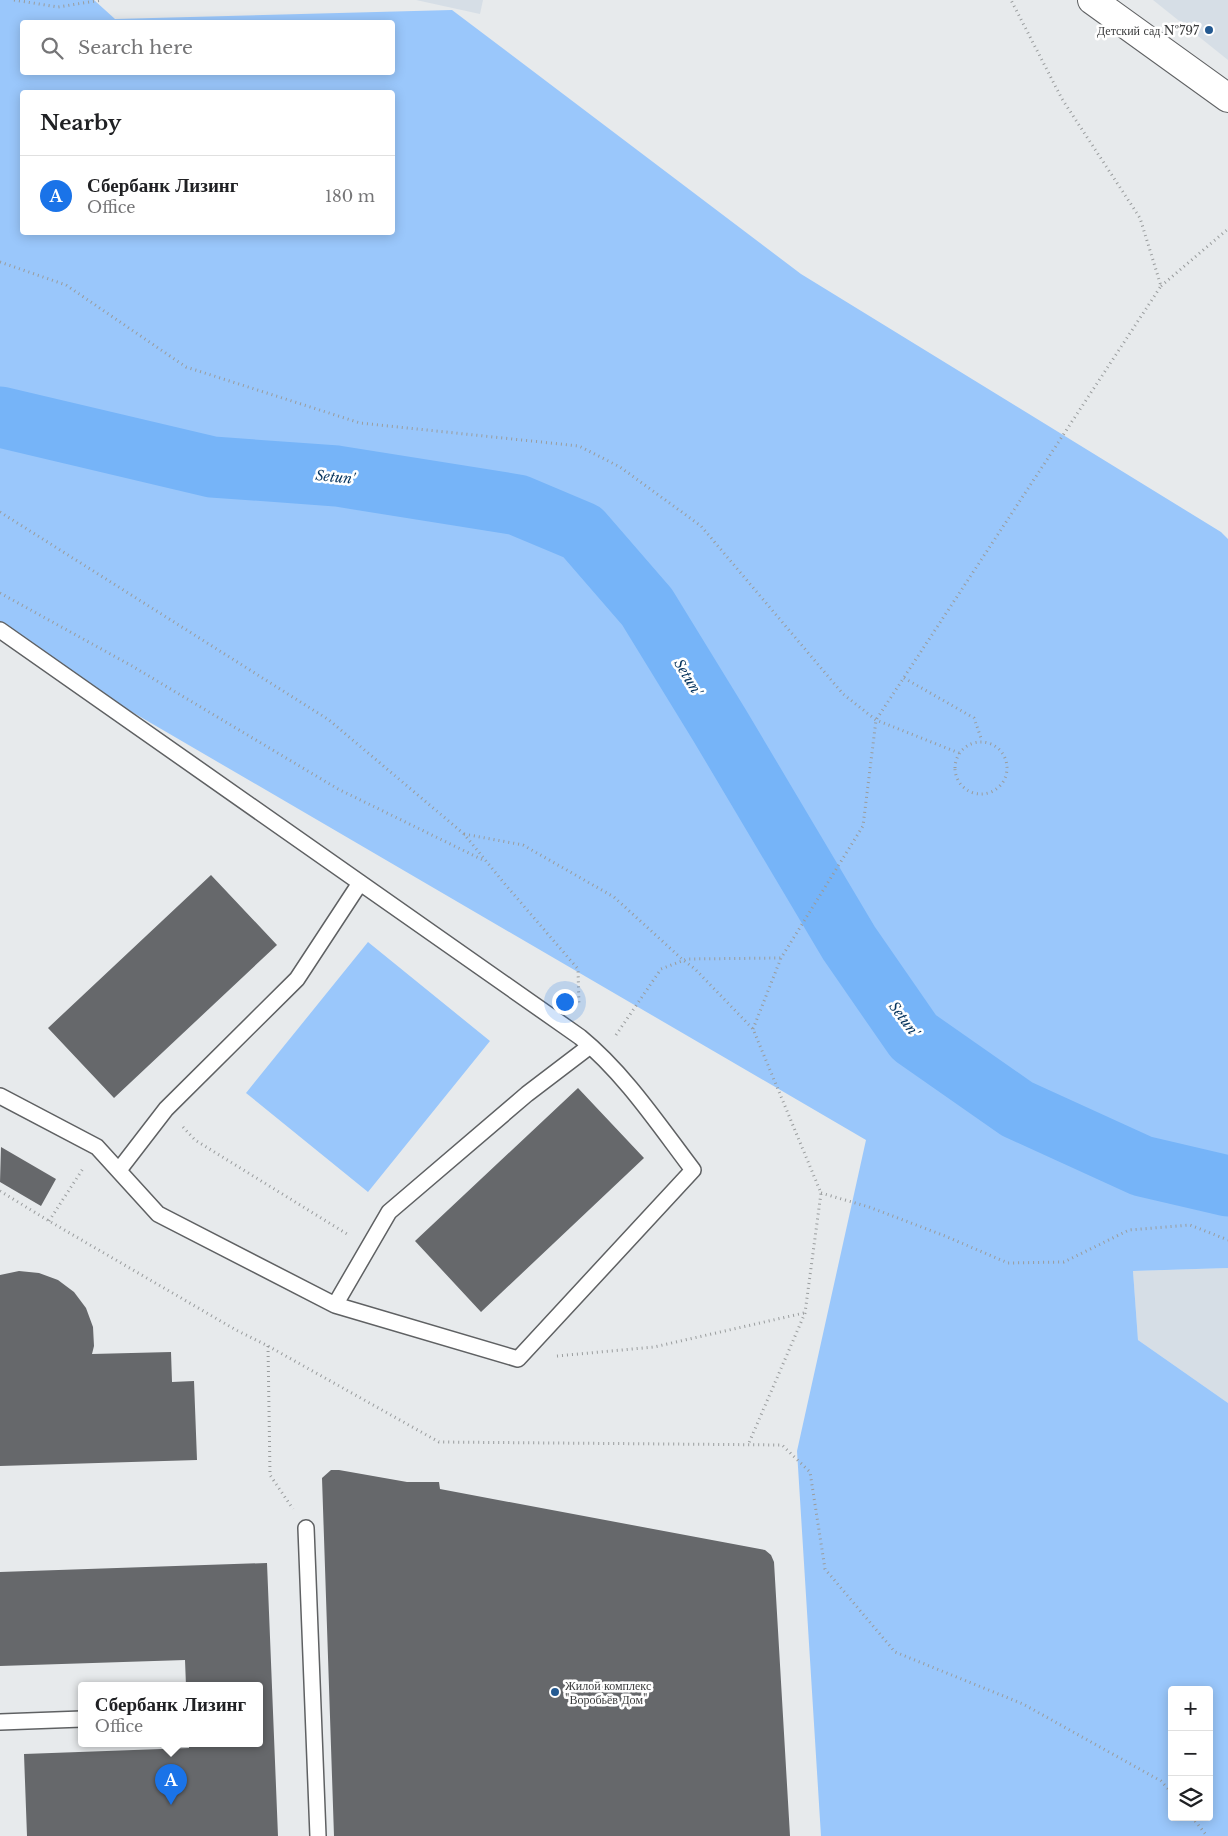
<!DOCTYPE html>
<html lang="en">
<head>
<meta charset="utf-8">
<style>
	body { margin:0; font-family:"Libre Baskerville",serif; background:#f2f2f2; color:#202124 }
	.controls { position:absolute; right:15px; bottom:15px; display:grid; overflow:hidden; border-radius:5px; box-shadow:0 2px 12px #0003 }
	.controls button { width:45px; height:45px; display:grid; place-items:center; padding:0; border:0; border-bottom:1px solid #e0e0e0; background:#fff; color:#202124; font:25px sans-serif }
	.you { position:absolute; left:564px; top:1001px; width:18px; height:18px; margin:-12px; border:4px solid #fff; border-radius:50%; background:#1a73e8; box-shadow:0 0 0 8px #1a73e833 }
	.badge { display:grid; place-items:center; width:32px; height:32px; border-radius:50%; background:#1a73e8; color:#fff; font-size:16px; font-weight:700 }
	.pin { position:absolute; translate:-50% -41px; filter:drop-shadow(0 1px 2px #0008) }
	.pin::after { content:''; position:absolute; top:26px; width:18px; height:15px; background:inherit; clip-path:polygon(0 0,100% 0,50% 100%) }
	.popup { position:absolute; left:78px; top:1682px; width:185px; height:65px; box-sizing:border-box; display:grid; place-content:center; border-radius:5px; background:#fff; filter:drop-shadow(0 1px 4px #0005); font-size:16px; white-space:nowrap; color:#757577 }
	.popup b { font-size:19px; color:#202124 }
	.popup::after { content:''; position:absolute; left:50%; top:100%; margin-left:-10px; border:10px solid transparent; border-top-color:#fff }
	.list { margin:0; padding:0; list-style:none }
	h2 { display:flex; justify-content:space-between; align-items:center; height:65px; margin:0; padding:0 20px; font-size:21px }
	h2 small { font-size:16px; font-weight:400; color:#757577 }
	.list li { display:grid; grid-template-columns:32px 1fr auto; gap:15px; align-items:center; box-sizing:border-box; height:80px; padding:0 20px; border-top:1px solid #e0e0e0 }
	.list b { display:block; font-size:19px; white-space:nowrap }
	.list p { margin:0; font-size:16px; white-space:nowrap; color:#757577 }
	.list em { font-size:16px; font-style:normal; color:#757577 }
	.icon { flex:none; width:28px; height:28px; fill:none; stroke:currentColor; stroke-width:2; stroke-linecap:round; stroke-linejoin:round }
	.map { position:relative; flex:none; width:1228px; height:1836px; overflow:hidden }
	.search { position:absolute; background:#fff; box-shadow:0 2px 12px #0003; left:20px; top:20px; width:375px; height:55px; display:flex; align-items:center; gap:12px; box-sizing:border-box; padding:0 18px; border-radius:5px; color:#757577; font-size:19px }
	.panel { position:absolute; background:#fff; box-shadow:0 2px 12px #0003; left:20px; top:90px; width:375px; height:145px; border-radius:5px }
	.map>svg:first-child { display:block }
	.built { fill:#d6dee6 }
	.green { fill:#9ac7fb; fill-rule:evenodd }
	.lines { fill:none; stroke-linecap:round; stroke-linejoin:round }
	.river { stroke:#76b4f8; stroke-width:61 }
	.building { fill:#66686b }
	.service-casing { stroke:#5f6163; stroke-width:18 }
	.minor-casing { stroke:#5f6163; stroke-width:30 }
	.path { stroke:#999c9d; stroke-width:3; stroke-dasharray:1 4; stroke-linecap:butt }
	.service { stroke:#fff; stroke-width:15 }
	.minor { stroke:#fff; stroke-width:28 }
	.poi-dot { fill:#235991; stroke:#fff; stroke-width:2 }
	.labels { text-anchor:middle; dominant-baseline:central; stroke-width:5; stroke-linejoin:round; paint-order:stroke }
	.poi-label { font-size:12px; fill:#3b3c3d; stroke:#fff; text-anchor:end }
	.water-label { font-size:14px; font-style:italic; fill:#06345e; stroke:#fff }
</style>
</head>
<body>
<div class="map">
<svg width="1228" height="1836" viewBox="0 0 1228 1836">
	<rect width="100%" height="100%" fill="#e7eaec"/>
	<!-- built -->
	<path class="built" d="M416,0H483L480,14Z
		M1153,0H1228V60Z
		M1228,1268V1403L1138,1340L1133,1271Z"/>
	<!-- green -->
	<path class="green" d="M0,0H94L115,19L452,10L801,274L1221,532L1228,539V1268L1133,1271L1138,1340L1228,1403V1836H821L797,1451L866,1140L0,635ZM22,22H392V72H22ZM22,92H392V232H22ZM1172,1690H1209V1817H1172Z
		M368,942L490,1041L368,1192L246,1093Z"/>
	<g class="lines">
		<!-- river -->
		<path class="river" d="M0,417L212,467L337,476L518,505L582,532L647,607L720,726L849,943L914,1037L1017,1109L1142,1166L1228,1186"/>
	</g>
	<!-- building -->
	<path class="building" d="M211,875L277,945L114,1098L48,1028Z
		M578,1088L644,1158L481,1312L415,1241Z
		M1,1147L56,1179L41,1206L0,1182Z
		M19,1271L39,1273L58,1280L74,1292L86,1308L93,1327L94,1346L92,1354L171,1352L172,1382L194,1381L197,1460L0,1466V1275Z
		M331,1470H339L407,1482H439L440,1489L765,1550L771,1555L774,1562L790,1836H334L322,1478Z
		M267,1563L278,1836H27L24,1754L189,1748V1744H260V1686H186L185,1660L0,1666V1572Z"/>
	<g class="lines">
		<defs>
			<path id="service" d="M0,630L580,1037C625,1074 658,1124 693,1170L518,1359L335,1305L158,1214L97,1147L0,1096
				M119,1170L166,1109L297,979L360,883
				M335,1305L389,1212L527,1094L590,1046
				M306,1528L318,1836
				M0,1722L82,1719"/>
			<path id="minor" d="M1092,0L1228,98"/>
		</defs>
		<!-- service casing -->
		<use href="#service" class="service-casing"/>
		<!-- minor casing -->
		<use href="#minor" class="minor-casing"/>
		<!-- path -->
		<path class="path" d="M14,0L58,7L102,0
			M0,262L66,285L186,367L360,423L579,446L620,467L701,526L843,694L876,720L959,753
			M1161,286L1228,229
			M0,512L329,720L464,834L504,883L578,969L579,1005
			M0,593L132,666L338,789L485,861
			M904,678L974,718L982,741
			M955 768a26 26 0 1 1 52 0a26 26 0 1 1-52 0Z
			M464,834L523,845L614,897L683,960L695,969L753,1029L821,1193L805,1313L748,1445
			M753,1029L781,958L863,826L876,720L1161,286L1140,218L1062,99L1011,0
			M616,1035L661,969L687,959L781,958
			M183,1127L195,1140L347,1234
			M0,1191L49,1221L236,1330L268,1346L439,1442L782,1445L810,1472L825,1569L895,1652L1023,1704L1161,1781L1172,1793
			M821,1193L869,1207L945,1236L1008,1263L1064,1262L1129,1230L1190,1225L1228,1240
			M49,1221L84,1167
			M268,1346L270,1475L293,1509
			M557,1356L654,1347L804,1313
			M1192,1817L1207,1836"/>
		<!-- service -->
		<use href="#service" class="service"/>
		<!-- minor -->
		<use href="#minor" class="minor"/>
	</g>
	<!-- markers -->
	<g class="poi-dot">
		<circle cx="1209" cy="30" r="5"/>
		<circle cx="555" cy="1692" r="5"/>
	</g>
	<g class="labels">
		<!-- poi labels -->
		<g class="poi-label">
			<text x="1199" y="30">Детский сад №797</text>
			<text x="565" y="1685" text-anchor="start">Жилой комплекс<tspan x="565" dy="14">"Воробьёв Дом"</tspan></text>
		</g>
		<!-- water labels -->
		<g class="water-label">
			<text transform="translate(335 477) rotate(6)">Setun'</text>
			<text transform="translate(688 677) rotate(59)">Setun'</text>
			<text transform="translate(904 1019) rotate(53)">Setun'</text>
		</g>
	</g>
</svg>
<div class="controls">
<button>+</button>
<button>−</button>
<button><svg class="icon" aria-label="layers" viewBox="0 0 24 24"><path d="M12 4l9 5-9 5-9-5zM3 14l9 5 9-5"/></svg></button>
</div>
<div class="you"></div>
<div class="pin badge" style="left:171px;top:1805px">A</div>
<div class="popup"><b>Сбербанк Лизинг</b>Office</div>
<div class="search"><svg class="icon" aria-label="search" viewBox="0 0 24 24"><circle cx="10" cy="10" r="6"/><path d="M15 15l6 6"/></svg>Search here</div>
<section class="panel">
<h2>Nearby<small></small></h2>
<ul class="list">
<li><span class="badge">A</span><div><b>Сбербанк Лизинг</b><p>Office</p></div><em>180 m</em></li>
</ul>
</section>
</div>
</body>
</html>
